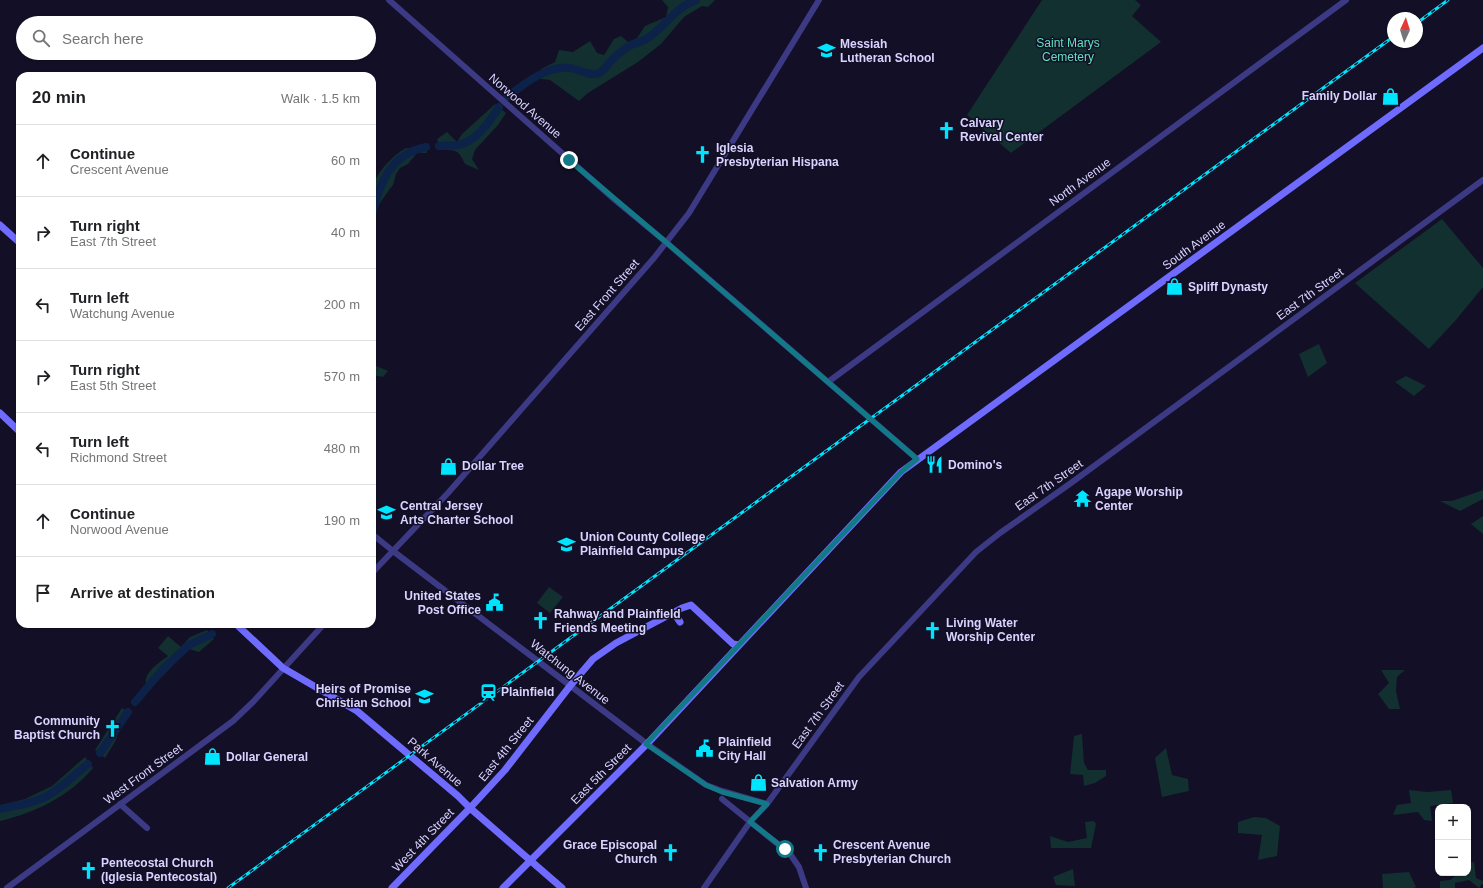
<!DOCTYPE html>
<html lang="en">
<head>
<meta charset="utf-8">
<style>
	body { margin:0; font-family:Arial,sans-serif; background:#f6f6f6; color:#202124 }
	.controls { position:absolute; right:12px; bottom:12px; display:grid; overflow:hidden; border-radius:8px; box-shadow:0 1px 3px #0004 }
	.controls button { width:36px; height:36px; display:grid; place-items:center; padding:0; border:0; border-bottom:1px solid #e0e0e0; background:#fff; color:#202124; font:20px sans-serif }
	.compass { position:absolute; left:1387px; top:12px; width:36px; height:36px; border-radius:50%; background:#fff; box-shadow:0 1px 3px #0004; rotate:4deg }
	.stop { position:absolute; width:12px; height:12px; margin:-9px; border:3px solid #127987; border-radius:50%; background:#fff }
	.stop.end { background:#127987; border-color:#fff; box-shadow:0 1px 4px #0008 }
	.list { margin:0; padding:0; list-style:none }
	h2 { display:flex; justify-content:space-between; align-items:center; height:52px; margin:0; padding:0 16px; font-size:17px }
	h2 small { font-size:13px; font-weight:400; color:#757577 }
	.list li { display:grid; grid-template-columns:26px 1fr auto; gap:12px; align-items:center; box-sizing:border-box; height:72px; padding:0 16px; border-top:1px solid #e0e0e0 }
	.list b { display:block; font-size:15px; white-space:nowrap }
	.list p { margin:0; font-size:13px; white-space:nowrap; color:#757577 }
	.list em { font-size:13px; font-style:normal; color:#757577 }
	.icon { flex:none; width:22px; height:22px; fill:none; stroke:currentColor; stroke-width:2; stroke-linecap:round; stroke-linejoin:round }
	.map { position:relative; flex:none; width:1483px; height:888px; overflow:hidden }
	.search { position:absolute; background:#fff; box-shadow:0 1px 3px #0004; left:16px; top:16px; width:360px; height:44px; display:flex; align-items:center; gap:10px; box-sizing:border-box; padding:0 14px; border-radius:22px; color:#757577; font-size:15px }
	.panel { position:absolute; background:#fff; box-shadow:0 1px 3px #0004; left:16px; top:72px; width:360px; height:556px; border-radius:12px }
	.map>svg:first-child { display:block }
	.green { fill:#12302f }
	.lines { fill:none; stroke-linecap:round; stroke-linejoin:round }
	.river { stroke:#0c2248; stroke-width:8 }
	.tertiary { stroke:#3d3a85; stroke-width:6 }
	.secondary { stroke:#6f6bff; stroke-width:7 }
	.rail-casing { stroke:#00e5ff; stroke-width:3 }
	.rail { stroke:#130f26; stroke-width:1.5; stroke-dasharray:4.5; stroke-linecap:butt }
	.route { stroke:#127987; stroke-width:5 }
	.labels { text-anchor:middle; dominant-baseline:central; stroke-width:3; stroke-linejoin:round; paint-order:stroke }
	.park-label { font-size:12px; fill:#5fe0c0; stroke:#130f26 }
	.poi-label { font-size:12px; font-weight:bold; fill:#d9d4ff; stroke:#130f26; text-anchor:start }
	.street-label { font-size:12px; fill:#d9d4ff; stroke:#130f26 }
</style>
</head>
<body>
<div class="map">
<svg width="1483" height="888" viewBox="0 0 1483 888">
	<rect width="100%" height="100%" fill="#130f26"/>
	<!-- green -->
	<path class="green" d="M662,0H715L708,7L702,6L684,17L661,44L638,62L588,93L579,101L550,80L541,79V69L555,62L559,50L573,52L590,41L597,53L604,55L614,39L621,36L628,42L637,38L645,26L666,17L668,7Z
		M1042,0H1135L1141,5L1132,16L1161,42L1011,153L967,115Z
		M495,104L506,113L498,125L475,150L472,159L479,170L465,164C457,147 456,152 440,149L437,139L447,132L457,142L462,134Z
		M406,148L426,149L427,153H417L408,164L400,168L396,174L393,185L389,190L378,206L372,229C372,218 370,197 372,188C376,173 393,155 406,148Z
		M1442,219L1483,268V287L1455,321L1429,349L1355,283Z
		M1319,344L1327,363L1308,377L1299,354Z
		M372,364L374,365L388,371L383,377L372,375Z
		M1406,376L1426,386L1414,396L1395,382Z
		M1483,490V499L1460,511L1440,501H1452Z
		M1483,516V534L1471,524Z
		M549,587L563,597L550,613L537,603Z
		M207,630L214,639L199,652L189,649L150,689C149,687 147,686 146,684C143,673 161,661 168,656L158,648L168,636L181,647L190,637Z
		M1381,670H1405L1397,677L1396,691L1400,709H1389L1378,694L1389,683Z
		M122,708L130,713L122,723L115,742L105,758L95,750Z
		M1082,734L1084,763L1088,770H1106V776L1095,783L1084,786L1083,775L1070,774L1074,736Z
		M1166,748L1172,775L1188,779L1189,791L1162,797L1155,758Z
		M85,757L93,768C70,796 35,813 0,821V805L25,799L52,786Z
		M1409,790L1427,792L1451,790L1453,803L1430,806L1432,821L1424,820L1418,812L1393,815L1397,805L1411,803Z
		M1254,817L1266,818L1280,826L1277,856L1258,860L1262,835L1238,833V822Z
		M1094,821L1096,824L1091,848H1051L1050,836L1068,842L1087,838L1085,822Z
		M1474,862L1476,878L1483,881V883L1479,888L1469,880L1455,883V888H1440V881L1450,880L1459,873H1468V863Z
		M1073,869L1075,886L1056,885L1053,877Z
		M1409,872L1416,887L1414,888H1383L1382,874Z"/>
	<g class="lines">
		<!-- river -->
		<path class="river" d="M507,97C524,84 547,65 570,68C579,69 589,77 599,73C605,70 609,62 614,58C619,53 625,48 631,45C636,43 641,42 646,39C664,29 675,7 696,0
			M439,146C445,145 452,146 458,145C477,141 489,122 499,107
			M372,215C380,183 390,154 426,147
			M135,702L163,669L189,645L212,634
			M100,753L128,712
			M0,809C14,806 29,804 43,798C60,790 74,775 88,764"/>
		<!-- tertiary -->
		<path class="tertiary" d="M389,0L615,200L667,243L917,459
			M828,382L1346,0
			M372,534L393,551L647,744L706,785L722,791L767,804
			M372,573L448,493L654,258L689,213L819,0
			M722,799L790,854L799,867L806,888
			M120,804L147,828
			M7,888L233,721L253,702L324,624
			M704,888L750,822L767,804L859,677L976,552L1000,533L1071,483L1483,180"/>
		<!-- secondary -->
		<path class="secondary" d="M0,225L20,243
			M0,413L20,432
			M671,614L676,616L680,622
			M236,624L283,668L357,711L458,796L470,808L562,888
			M392,888L470,808L505,770L570,686L593,659L616,643L682,608L691,605L733,644L739,645
			M503,888L647,744L901,472L1483,48"/>
		<defs>
			<path id="rail" d="M1417,23L1448,0
				M228,888L1393,37"/>
		</defs>
		<!-- rail casing -->
		<use href="#rail" class="rail-casing"/>
		<!-- rail -->
		<use href="#rail" class="rail"/>
	</g>
	<g class="lines">
		<!-- route -->
		<path class="route" d="M569,160L667,243L917,459L901,472L646,744L706,785L722,792L767,804L750,822L785,849"/>
	</g>
	<!-- icons -->
	<defs>
		<symbol id="school-bare" viewBox="-9 -9 18 18"><path d="M0-5L7-2L0 1L-7-2ZM-4 1L0 2.5L4 1V4Q0 6-4 4Z" fill="#00e5ff" stroke="#130f26" stroke-width="2.5" paint-order="stroke"/></symbol>
		<symbol id="shop-bare" viewBox="-9 -9 18 18"><path d="M-5-2.5h2.3a2.7 3.5 0 0 1 5.4 0H5L5.5 6h-11ZM-1.5-2.5h3a1.5 2.3 0 0 0-3 0Z" fill="#00e5ff" stroke="#130f26" stroke-width="2.5" paint-order="stroke"/></symbol>
		<symbol id="church-bare" viewBox="-9 -9 18 18"><path d="M-1.2-6h2.4v3.5h3.3v2.4h-3.3V6h-2.4V-.1h-3.3v-2.4h3.3Z" fill="#00e5ff" stroke="#130f26" stroke-width="2.5" paint-order="stroke"/></symbol>
		<symbol id="restaurant-bare" viewBox="-9 -9 18 18"><path d="M-5-6h1v4h1v-4h1v4h1v-4h1v5L-1.5 .5V6h-2V.5L-5-1ZM5-6V6H3V1.5H1.5Q1.5-4 5-6Z" fill="#00e5ff" stroke="#130f26" stroke-width="2.5" paint-order="stroke"/></symbol>
		<symbol id="temple-bare" viewBox="-9 -9 18 18"><path d="M0-6L5-2H3V0L6.5 2.5H4V6H1.5V3h-3V6H-4V2.5H-6.5L-3 0V-2H-5Z" fill="#00e5ff" stroke="#130f26" stroke-width="2.5" paint-order="stroke"/></symbol>
		<symbol id="university-bare" viewBox="-9 -9 18 18"><path d="M0-5L7-2L0 1L-7-2ZM-4 1L0 2.5L4 1V4Q0 6-4 4Z" fill="#00e5ff" stroke="#130f26" stroke-width="2.5" paint-order="stroke"/></symbol>
		<symbol id="civic-bare" viewBox="-9 -9 18 18"><path d="M-.6-6.5H3V-4.5H.6V-3L4-1V1h2V6H-6V1h2V-1L-.6-3ZM-1.2 2.5V6h2.4V2.5Z" fill="#00e5ff" stroke="#130f26" stroke-width="2.5" paint-order="stroke"/></symbol>
		<symbol id="station-bare" viewBox="-9 -9 18 18"><path d="M-3-6H3Q5-6 5-4V2Q5 4 3 4L4.5 6H3L1.5 4h-3L-3 6H-4.5L-3 4Q-5 4-5 2V-4Q-5-6-3-6ZM-3.5-4v3h7v-3ZM-3.5 1v1.5H-2V1ZM2 1v1.5H3.5V1Z" fill="#00e5ff" stroke="#130f26" stroke-width="2.5" paint-order="stroke"/></symbol>
	</defs>
	<g fill-rule="evenodd">
		<use href="#school-bare" x="814" y="38" width="25" height="25"/>
		<use href="#shop-bare" x="1378" y="84" width="25" height="25"/>
		<use href="#church-bare" x="934" y="118" width="25" height="25"/>
		<use href="#church-bare" x="690" y="142" width="25" height="25"/>
		<use href="#shop-bare" x="1162" y="274" width="25" height="25"/>
		<use href="#restaurant-bare" x="922" y="452" width="25" height="25"/>
		<use href="#shop-bare" x="436" y="454" width="25" height="25"/>
		<use href="#temple-bare" x="1070" y="486" width="25" height="25"/>
		<use href="#school-bare" x="374" y="500" width="25" height="25"/>
		<use href="#university-bare" x="554" y="532" width="25" height="25"/>
		<use href="#civic-bare" x="482" y="590" width="25" height="25"/>
		<use href="#church-bare" x="528" y="608" width="25" height="25"/>
		<use href="#church-bare" x="920" y="618" width="25" height="25"/>
		<use href="#station-bare" x="476" y="680" width="25" height="25"/>
		<use href="#school-bare" x="412" y="684" width="25" height="25"/>
		<use href="#church-bare" x="100" y="716" width="25" height="25"/>
		<use href="#civic-bare" x="692" y="736" width="25" height="25"/>
		<use href="#shop-bare" x="200" y="744" width="25" height="25"/>
		<use href="#shop-bare" x="746" y="770" width="25" height="25"/>
		<use href="#church-bare" x="658" y="840" width="25" height="25"/>
		<use href="#church-bare" x="808" y="840" width="25" height="25"/>
		<use href="#church-bare" x="76" y="858" width="25" height="25"/>
	</g>
	<g class="labels">
		<!-- park labels -->
		<g class="park-label">
			<text x="1068" y="43">Saint Marys<tspan x="1068" dy="14">Cemetery</tspan></text>
		</g>
		<!-- poi labels -->
		<g class="poi-label">
			<text x="840" y="44">Messiah<tspan x="840" dy="14">Lutheran School</tspan></text>
			<text x="1377" y="96" text-anchor="end">Family Dollar</text>
			<text x="960" y="123">Calvary<tspan x="960" dy="14">Revival Center</tspan></text>
			<text x="716" y="148">Iglesia<tspan x="716" dy="14">Presbyterian Hispana</tspan></text>
			<text x="1188" y="287">Spliff Dynasty</text>
			<text x="948" y="465">Domino's</text>
			<text x="462" y="466">Dollar Tree</text>
			<text x="1095" y="492">Agape Worship<tspan x="1095" dy="14">Center</tspan></text>
			<text x="400" y="506">Central Jersey<tspan x="400" dy="14">Arts Charter School</tspan></text>
			<text x="580" y="537">Union County College<tspan x="580" dy="14">Plainfield Campus</tspan></text>
			<text x="481" y="596" text-anchor="end">United States<tspan x="481" dy="14">Post Office</tspan></text>
			<text x="554" y="614">Rahway and Plainfield<tspan x="554" dy="14">Friends Meeting</tspan></text>
			<text x="946" y="623">Living Water<tspan x="946" dy="14">Worship Center</tspan></text>
			<text x="411" y="689" text-anchor="end">Heirs of Promise<tspan x="411" dy="14">Christian School</tspan></text>
			<text x="501" y="692">Plainfield</text>
			<text x="100" y="721" text-anchor="end">Community<tspan x="100" dy="14">Baptist Church</tspan></text>
			<text x="718" y="742">Plainfield<tspan x="718" dy="14">City Hall</tspan></text>
			<text x="226" y="757">Dollar General</text>
			<text x="771" y="783">Salvation Army</text>
			<text x="657" y="845" text-anchor="end">Grace Episcopal<tspan x="657" dy="14">Church</tspan></text>
			<text x="833" y="845">Crescent Avenue<tspan x="833" dy="14">Presbyterian Church</tspan></text>
			<text x="101" y="863">Pentecostal Church<tspan x="101" dy="14">(Iglesia Pentecostal)</tspan></text>
		</g>
		<!-- street labels -->
		<g class="street-label">
			<text transform="translate(525 106) rotate(41)">Norwood Avenue</text>
			<text transform="translate(1080 182) rotate(-36)">North Avenue</text>
			<text transform="translate(1194 245) rotate(-36)">South Avenue</text>
			<text transform="translate(1310 294) rotate(-36)">East 7th Street</text>
			<text transform="translate(607 295) rotate(-49)">East Front Street</text>
			<text transform="translate(1049 485) rotate(-35)">East 7th Street</text>
			<text transform="translate(570 672) rotate(38)">Watchung Avenue</text>
			<text transform="translate(818 715) rotate(-54)">East 7th Street</text>
			<text transform="translate(506 749) rotate(-51)">East 4th Street</text>
			<text transform="translate(435 762) rotate(41)">Park Avenue</text>
			<text transform="translate(143 774) rotate(-36)">West Front Street</text>
			<text transform="translate(601 774) rotate(-45)">East 5th Street</text>
			<text transform="translate(423 840) rotate(-46)">West 4th Street</text>
		</g>
	</g>
</svg>
<div class="controls">
<button>+</button>
<button>−</button>
</div>
<svg class="compass" viewBox="-18 -18 36 36"><path d="M0-13l5 13h-10z" fill="#e53935"/><path d="M0 13l5-13h-10z" fill="#757577"/></svg>
<div class="stop" style="left:785px;top:849px"></div>
<div class="stop end" style="left:569px;top:160px"></div>
<div class="search"><svg class="icon" aria-label="search" viewBox="0 0 24 24"><circle cx="10" cy="10" r="6"/><path d="M15 15l6 6"/></svg>Search here</div>
<section class="panel">
<h2>20 min<small>Walk · 1.5 km</small></h2>
<ul class="list">
<li><svg class="icon" aria-label="ahead" viewBox="0 0 24 24"><path d="M12 20V5M6 11l6-6 6 6"/></svg><div><b>Continue</b><p>Crescent Avenue</p></div><em>60 m</em></li>
<li><svg class="icon" aria-label="right" viewBox="0 0 24 24"><path d="M7 20v-9h11M14 6l5 5-5 5"/></svg><div><b>Turn right</b><p>East 7th Street</p></div><em>40 m</em></li>
<li><svg class="icon" aria-label="left" viewBox="0 0 24 24"><path d="M17 20v-9H6M10 6l-5 5 5 5"/></svg><div><b>Turn left</b><p>Watchung Avenue</p></div><em>200 m</em></li>
<li><svg class="icon" aria-label="right" viewBox="0 0 24 24"><path d="M7 20v-9h11M14 6l5 5-5 5"/></svg><div><b>Turn right</b><p>East 5th Street</p></div><em>570 m</em></li>
<li><svg class="icon" aria-label="left" viewBox="0 0 24 24"><path d="M17 20v-9H6M10 6l-5 5 5 5"/></svg><div><b>Turn left</b><p>Richmond Street</p></div><em>480 m</em></li>
<li><svg class="icon" aria-label="ahead" viewBox="0 0 24 24"><path d="M12 20V5M6 11l6-6 6 6"/></svg><div><b>Continue</b><p>Norwood Avenue</p></div><em>190 m</em></li>
<li><svg class="icon" aria-label="arrive" viewBox="0 0 24 24"><path d="M6 21V4h12l-3 4 3 4H6"/></svg><div><b>Arrive at destination</b></div></li>
</ul>
</section>
</div>
</body>
</html>
